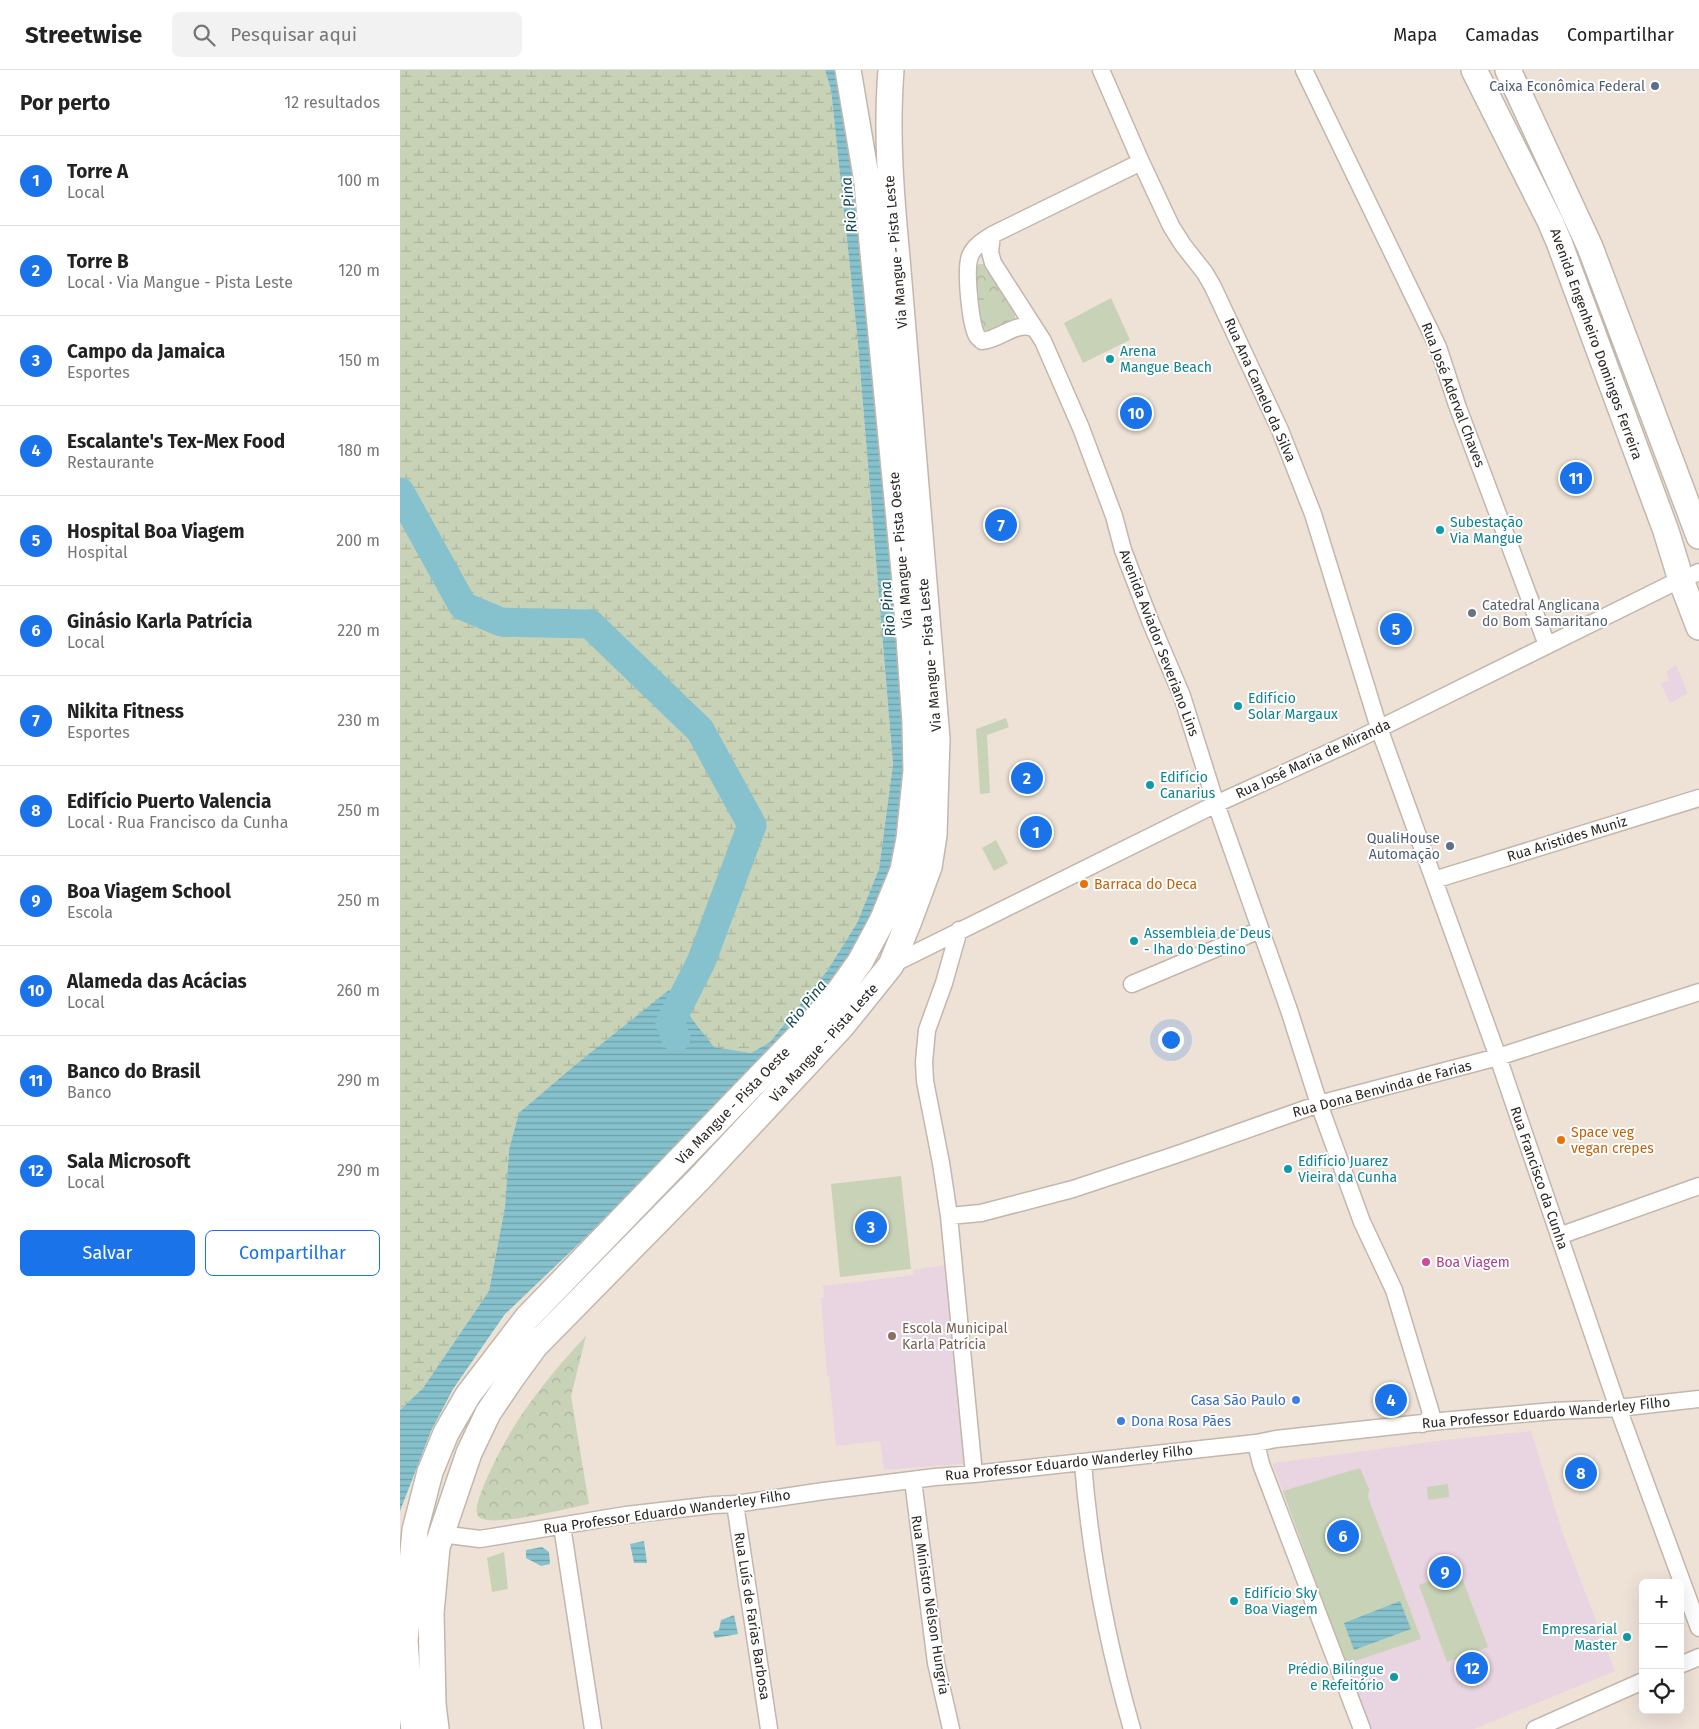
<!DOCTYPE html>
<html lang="pt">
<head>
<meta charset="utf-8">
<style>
	body { margin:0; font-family:"Fira Sans",sans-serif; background:#f2f2f2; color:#222 }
	.controls { position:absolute; right:15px; bottom:15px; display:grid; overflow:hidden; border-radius:8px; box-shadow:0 5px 20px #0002 }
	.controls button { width:45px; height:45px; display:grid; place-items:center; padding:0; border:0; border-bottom:1px solid #e0e0e0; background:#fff; color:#222; font:25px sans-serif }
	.you { position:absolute; left:770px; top:969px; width:18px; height:18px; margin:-12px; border:4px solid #fff; border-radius:50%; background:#1a73e8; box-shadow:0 0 0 8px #1a73e833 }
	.badge { display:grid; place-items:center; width:32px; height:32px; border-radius:50%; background:#1a73e8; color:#fff; font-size:16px; font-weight:700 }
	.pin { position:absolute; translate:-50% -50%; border:2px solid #fff; box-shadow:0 1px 5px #0006 }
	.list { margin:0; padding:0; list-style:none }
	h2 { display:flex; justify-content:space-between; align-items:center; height:65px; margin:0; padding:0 20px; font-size:21px }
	h2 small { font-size:16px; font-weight:400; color:#767676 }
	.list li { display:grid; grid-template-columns:32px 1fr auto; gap:15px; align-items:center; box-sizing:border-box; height:90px; padding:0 20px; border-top:1px solid #e0e0e0 }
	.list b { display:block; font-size:19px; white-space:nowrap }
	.list p { margin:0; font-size:16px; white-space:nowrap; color:#767676 }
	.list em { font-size:16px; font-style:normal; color:#767676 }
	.actions { display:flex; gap:10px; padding:15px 20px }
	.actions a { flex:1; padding:11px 0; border:1px solid #1a73e8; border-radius:8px; text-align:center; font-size:18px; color:#1a73e8 }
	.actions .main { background:#1a73e8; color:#fff }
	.icon { flex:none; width:28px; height:28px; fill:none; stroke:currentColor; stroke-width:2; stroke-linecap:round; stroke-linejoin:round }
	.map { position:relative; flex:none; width:1299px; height:1659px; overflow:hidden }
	header { display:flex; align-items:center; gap:30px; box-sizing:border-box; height:70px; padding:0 25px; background:#fff; border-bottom:1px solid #e0e0e0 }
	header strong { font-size:24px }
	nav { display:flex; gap:28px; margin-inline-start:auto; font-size:18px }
	.search { width:350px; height:45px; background:#f2f2f2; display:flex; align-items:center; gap:12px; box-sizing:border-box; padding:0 18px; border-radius:8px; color:#767676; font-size:19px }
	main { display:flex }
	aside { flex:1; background:#fff }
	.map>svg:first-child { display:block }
	.education { fill:#e9d4e1 }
	.wetland { fill:url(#wetland-marsh) }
	.park { fill:url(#park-crowns) }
	.pitch { fill:#c8d2b7 }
	.water { fill:url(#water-rules) }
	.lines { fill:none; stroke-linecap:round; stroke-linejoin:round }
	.river { stroke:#86c2cd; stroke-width:29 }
	.minor-casing { stroke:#c3b7ac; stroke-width:19 }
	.primary-casing { stroke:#c3b7ac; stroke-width:28 }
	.minor { stroke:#fff; stroke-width:16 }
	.primary { stroke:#fff; stroke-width:25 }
	.service-dot { fill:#5c6f8a; stroke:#fff; stroke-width:2 }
	.culture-dot { fill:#0f9aa8; stroke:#fff; stroke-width:2 }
	.worship-dot { fill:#6b7280; stroke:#fff; stroke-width:2 }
	.food-dot { fill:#e8710a; stroke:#fff; stroke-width:2 }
	.hotel-dot { fill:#d1479c; stroke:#fff; stroke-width:2 }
	.education-dot { fill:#8d6e63; stroke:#fff; stroke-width:2 }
	.shop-dot { fill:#3f7fe0; stroke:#fff; stroke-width:2 }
	.labels { text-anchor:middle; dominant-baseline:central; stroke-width:4; stroke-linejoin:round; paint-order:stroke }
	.service-label { font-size:14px; fill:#4e5e75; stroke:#fff; text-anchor:end }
	.street-label { font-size:14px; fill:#2d2824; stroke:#fff }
	.culture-label { font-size:14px; fill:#0d838f; stroke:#fff; text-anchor:start }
	.worship-label { font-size:14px; fill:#5b616d; stroke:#fff; text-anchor:start }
	.food-label { font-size:14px; fill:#c56008; stroke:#fff; text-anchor:start }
	.hotel-label { font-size:14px; fill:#b23c85; stroke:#fff; text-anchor:start }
	.education-label { font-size:14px; fill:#785e54; stroke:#fff; text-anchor:start }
	.shop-label { font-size:14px; fill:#366cbe; stroke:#fff; text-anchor:end }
	.water-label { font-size:15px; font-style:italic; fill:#134851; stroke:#fff }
</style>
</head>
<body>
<header>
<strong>Streetwise</strong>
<div class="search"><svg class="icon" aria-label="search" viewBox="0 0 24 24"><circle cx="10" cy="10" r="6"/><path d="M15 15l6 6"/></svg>Pesquisar aqui</div>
<nav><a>Mapa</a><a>Camadas</a><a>Compartilhar</a></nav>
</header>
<main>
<aside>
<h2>Por perto<small>12 resultados</small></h2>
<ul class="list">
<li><span class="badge">1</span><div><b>Torre A</b><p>Local</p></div><em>100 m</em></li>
<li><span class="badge">2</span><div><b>Torre B</b><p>Local · Via Mangue - Pista Leste</p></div><em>120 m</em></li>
<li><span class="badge">3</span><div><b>Campo da Jamaica</b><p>Esportes</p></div><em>150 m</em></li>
<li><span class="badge">4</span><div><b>Escalante's Tex-Mex Food</b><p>Restaurante</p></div><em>180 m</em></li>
<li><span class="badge">5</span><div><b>Hospital Boa Viagem</b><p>Hospital</p></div><em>200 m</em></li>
<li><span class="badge">6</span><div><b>Ginásio Karla Patrícia</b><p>Local</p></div><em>220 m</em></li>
<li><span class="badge">7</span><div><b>Nikita Fitness</b><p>Esportes</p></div><em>230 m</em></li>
<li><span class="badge">8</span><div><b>Edifício Puerto Valencia</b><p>Local · Rua Francisco da Cunha</p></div><em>250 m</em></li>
<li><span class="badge">9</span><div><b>Boa Viagem School</b><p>Escola</p></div><em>250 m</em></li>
<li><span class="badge">10</span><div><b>Alameda das Acácias</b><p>Local</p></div><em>260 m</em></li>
<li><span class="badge">11</span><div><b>Banco do Brasil</b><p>Banco</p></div><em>290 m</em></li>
<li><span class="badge">12</span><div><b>Sala Microsoft</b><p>Local</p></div><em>290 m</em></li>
</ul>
<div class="actions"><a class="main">Salvar</a><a>Compartilhar</a></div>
</aside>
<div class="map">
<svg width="1299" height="1659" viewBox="0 0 1299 1659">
	<defs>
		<pattern id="wetland-marsh" width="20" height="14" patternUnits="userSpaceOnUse" patternTransform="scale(1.25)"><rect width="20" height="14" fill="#c8d2b7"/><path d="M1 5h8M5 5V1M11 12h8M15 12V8" fill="none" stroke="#acb49d"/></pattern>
		<pattern id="park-crowns" width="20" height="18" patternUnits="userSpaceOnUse" patternTransform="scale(1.25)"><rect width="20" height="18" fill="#c8d2b7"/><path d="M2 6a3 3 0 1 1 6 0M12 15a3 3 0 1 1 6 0" fill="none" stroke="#acb49d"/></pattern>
		<pattern id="water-rules" width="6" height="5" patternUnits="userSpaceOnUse" patternTransform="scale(1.25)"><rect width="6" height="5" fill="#86c2cd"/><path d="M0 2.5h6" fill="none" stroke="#6e9ea6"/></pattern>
	</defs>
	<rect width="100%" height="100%" fill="#eee2d7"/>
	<!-- education -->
	<path class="education" d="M1276,595L1288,623L1270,633L1261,614L1269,610L1266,602Z
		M551,1194L572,1393L484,1400L480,1371L436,1376L429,1306H427L421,1228L424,1227L423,1216L514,1205L513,1200Z
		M1131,1361L1163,1464L1215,1601L1074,1659H969L873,1395L874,1393L1046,1370Z"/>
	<!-- wetland -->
	<path class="wetland" d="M0,0H425L431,20L457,263L493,694L479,799L457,853L427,901L370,972L351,983L314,977L109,1080L105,1137L89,1221L23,1318L0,1340Z"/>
	<!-- park -->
	<path class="park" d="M579,194H587L591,198L615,245V251L592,262L584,260L581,255L573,199Z
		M186,1266L171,1326L189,1434C169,1438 95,1457 80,1448C72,1442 80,1427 82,1420C106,1359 142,1313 186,1266Z"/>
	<!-- pitch -->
	<path class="pitch" d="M598,223L609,246L592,254L581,231Z
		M711,228L730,270L683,293L664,253Z
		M606,648L609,657L587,665L590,723L580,724L576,659Z
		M596,770L608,793L594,801L582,778Z
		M501,1106L511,1199L440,1207L431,1114Z
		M960,1398L969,1419L968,1427L1021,1569L946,1594L883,1421Z
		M1048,1414L1049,1427L1028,1430L1027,1417Z
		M104,1482L108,1519L92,1522L87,1488Z
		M1059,1500L1088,1577L1047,1592L1019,1515Z"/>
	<!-- water -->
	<path class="water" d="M425,0H439L445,25L458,137L510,697L490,808L437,912L378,981L237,1115L186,1167L105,1244L53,1319L31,1361L0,1441V1340L23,1318L89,1221L105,1137L109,1080L119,1043L174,996L269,920L314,977L351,983L370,972L427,901L457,853L479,799L493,694L457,263L431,20Z
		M244,1471L247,1493H234L230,1474Z
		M142,1477L149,1482L150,1494L141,1496L126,1488V1480Z
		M1000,1531L1011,1559L954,1580L944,1553Z
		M334,1545L338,1564L315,1568L313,1562L319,1560L321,1550Z"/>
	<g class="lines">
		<!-- river -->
		<path class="river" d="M0,422L63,536L101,552L190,554L300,660L352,755L301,892L270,953L276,968"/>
		<defs>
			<path id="minor" d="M701,0L741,92L771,156L783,175L805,203L813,217L880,360L913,444L979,658L1098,987L1218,1338L1299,1558
				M904,0L1038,277L1057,335L1147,575
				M741,92L592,165L590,182L593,193L643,271L681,358L714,446L723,480L751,553L782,626L816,734L889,940L919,1034L962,1152L994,1220L1031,1343L1028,1350L1022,1354
				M592,165C584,170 574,176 570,186C565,199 570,253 577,266C578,268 580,269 582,271C599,270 616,251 633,258
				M1034,810L1299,728
				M559,860L544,913L527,960L524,992L525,1011L541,1093L549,1146L574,1404
				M491,895L816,734L952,672L1269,515L1299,502
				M732,914L860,860
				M549,1146L581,1143L673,1119L778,1084L919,1034L1098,987L1299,922
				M1159,1166L1299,1116
				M856,1373L861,1394L962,1659
				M683,1393C690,1483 707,1572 732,1659
				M513,1410L536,1593L551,1659
				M335,1434L369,1659
				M162,1456L193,1659
				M41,1464L80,1469L226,1445L313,1435L335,1434L424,1421L535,1407L574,1404L856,1373L876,1369L1041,1351L1154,1341L1218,1338L1299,1329
				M1280,1595L1299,1587
				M1135,1659L1243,1611"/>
			<path id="primary" d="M1074,0L1150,151L1159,172L1266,461L1281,510L1299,557
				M1108,0L1190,177L1299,466
				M14,1659L9,1624L5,1571L15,1460L30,1402L46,1363L68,1325L127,1248L409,956L435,927L460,892L482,851L503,800L509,769L516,701L515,652L505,511L472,172L467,112L448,0
				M36,1659L33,1634L31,1543L37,1477L69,1383L88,1343L113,1306L135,1276L301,1107L442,956L491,895L509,851L529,797L534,765L537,669L497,188C491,125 486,63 491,0"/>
		</defs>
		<!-- minor casing -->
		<use href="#minor" class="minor-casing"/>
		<!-- primary casing -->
		<use href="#primary" class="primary-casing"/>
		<!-- minor -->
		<use href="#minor" class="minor"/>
		<!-- primary -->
		<use href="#primary" class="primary"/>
	</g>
	<!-- markers -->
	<g class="service-dot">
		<circle cx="1255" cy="16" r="5"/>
		<circle cx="1050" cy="776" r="5"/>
	</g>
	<g class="culture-dot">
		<circle cx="710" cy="289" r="5"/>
		<circle cx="1040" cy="460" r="5"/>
		<circle cx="838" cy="636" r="5"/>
		<circle cx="750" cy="715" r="5"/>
		<circle cx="734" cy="871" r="5"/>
		<circle cx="888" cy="1099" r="5"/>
		<circle cx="834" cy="1531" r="5"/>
		<circle cx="1227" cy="1567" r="5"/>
		<circle cx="994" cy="1607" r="5"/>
	</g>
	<circle class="worship-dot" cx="1072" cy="543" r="5"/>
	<g class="food-dot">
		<circle cx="684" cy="814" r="5"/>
		<circle cx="1161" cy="1070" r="5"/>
	</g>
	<circle class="hotel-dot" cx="1026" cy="1192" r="5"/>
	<circle class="education-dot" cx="492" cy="1266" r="5"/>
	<g class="shop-dot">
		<circle cx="896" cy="1330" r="5"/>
		<circle cx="721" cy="1351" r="5"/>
	</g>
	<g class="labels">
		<!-- service labels -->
		<g class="service-label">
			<text x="1245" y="16">Caixa Econômica Federal</text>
			<text x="1040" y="768">QualiHouse<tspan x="1040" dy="16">Automação</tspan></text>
		</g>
		<!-- street labels -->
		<g class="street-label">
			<text transform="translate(496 182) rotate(-95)">Via Mangue - Pista Leste</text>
			<text transform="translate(1196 274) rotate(70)">Avenida Engenheiro Domingos Ferreira</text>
			<text transform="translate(860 320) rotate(66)">Rua Ana Camelo da Silva</text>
			<text transform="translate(1053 325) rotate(69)">Rua José Aderval Chaves</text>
			<text transform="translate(501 480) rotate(-95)">Via Mangue - Pista Oeste</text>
			<text transform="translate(759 573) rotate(69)">Avenida Aviador Severiano Lins</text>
			<text transform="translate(530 585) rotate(-95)">Via Mangue - Pista Leste</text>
			<text transform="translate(913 689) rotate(-25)">Rua José Maria de Miranda</text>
			<text transform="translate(1167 769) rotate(-17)">Rua Aristides Muniz</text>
			<text transform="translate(424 973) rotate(-48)">Via Mangue - Pista Leste</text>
			<text transform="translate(982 1019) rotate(-15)">Rua Dona Benvinda de Farias</text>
			<text transform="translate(333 1036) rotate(-46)">Via Mangue - Pista Oeste</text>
			<text transform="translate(1139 1108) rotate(71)">Rua Francisco da Cunha</text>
			<text transform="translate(1146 1343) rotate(-5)">Rua Professor Eduardo Wanderley Filho</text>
			<text transform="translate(669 1393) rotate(-6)">Rua Professor Eduardo Wanderley Filho</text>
			<text transform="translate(267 1442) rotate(-8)">Rua Professor Eduardo Wanderley Filho</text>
			<text transform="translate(530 1535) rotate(81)">Rua Ministro Nélson Hungria</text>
			<text transform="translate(352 1546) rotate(81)">Rua Luís de Farias Barbosa</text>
		</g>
		<!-- culture labels -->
		<g class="culture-label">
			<text x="720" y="281">Arena<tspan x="720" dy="16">Mangue Beach</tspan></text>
			<text x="1050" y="452">Subestação<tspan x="1050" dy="16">Via Mangue</tspan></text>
			<text x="848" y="628">Edifício<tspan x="848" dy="16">Solar Margaux</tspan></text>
			<text x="760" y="707">Edifício<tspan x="760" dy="16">Canarius</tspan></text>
			<text x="744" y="863">Assembleia de Deus<tspan x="744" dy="16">- Iha do Destino</tspan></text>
			<text x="898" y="1091">Edifício Juarez<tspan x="898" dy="16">Vieira da Cunha</tspan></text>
			<text x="844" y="1523">Edifício Sky<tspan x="844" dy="16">Boa Viagem</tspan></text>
			<text x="1217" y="1559" text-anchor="end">Empresarial<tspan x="1217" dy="16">Master</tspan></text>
			<text x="984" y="1599" text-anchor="end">Prédio Bilíngue<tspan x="984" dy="16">e Refeitório</tspan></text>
		</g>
		<!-- worship labels -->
		<g class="worship-label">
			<text x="1082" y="535">Catedral Anglicana<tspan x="1082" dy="16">do Bom Samaritano</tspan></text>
		</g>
		<!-- food labels -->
		<g class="food-label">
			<text x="694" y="814">Barraca do Deca</text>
			<text x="1171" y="1062">Space veg<tspan x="1171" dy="16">vegan crepes</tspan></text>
		</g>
		<!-- hotel labels -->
		<g class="hotel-label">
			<text x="1036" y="1192">Boa Viagem</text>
		</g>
		<!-- education labels -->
		<g class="education-label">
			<text x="502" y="1258">Escola Municipal<tspan x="502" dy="16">Karla Patrícia</tspan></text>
		</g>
		<!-- shop labels -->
		<g class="shop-label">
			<text x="886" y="1330">Casa São Paulo</text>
			<text x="731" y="1351" text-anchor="start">Dona Rosa Pães</text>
		</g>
		<!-- water labels -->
		<g class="water-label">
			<text transform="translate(449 135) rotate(-96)">Rio Pina</text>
			<text transform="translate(488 539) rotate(-95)">Rio Pina</text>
			<text transform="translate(406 934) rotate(-51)">Rio Pina</text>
		</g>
	</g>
</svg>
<div class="controls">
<button>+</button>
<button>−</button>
<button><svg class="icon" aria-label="locate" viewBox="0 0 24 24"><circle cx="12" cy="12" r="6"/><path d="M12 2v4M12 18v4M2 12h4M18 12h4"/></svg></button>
</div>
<div class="you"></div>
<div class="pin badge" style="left:636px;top:762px">1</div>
<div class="pin badge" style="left:627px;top:708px">2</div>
<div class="pin badge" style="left:471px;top:1157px">3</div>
<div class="pin badge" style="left:991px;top:1330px">4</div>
<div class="pin badge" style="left:996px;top:559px">5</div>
<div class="pin badge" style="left:943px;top:1466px">6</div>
<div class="pin badge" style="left:601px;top:455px">7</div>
<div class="pin badge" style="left:1181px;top:1403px">8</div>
<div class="pin badge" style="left:1045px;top:1502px">9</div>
<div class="pin badge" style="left:736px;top:343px">10</div>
<div class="pin badge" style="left:1176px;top:408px">11</div>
<div class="pin badge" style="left:1072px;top:1598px">12</div>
</div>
</main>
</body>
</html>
